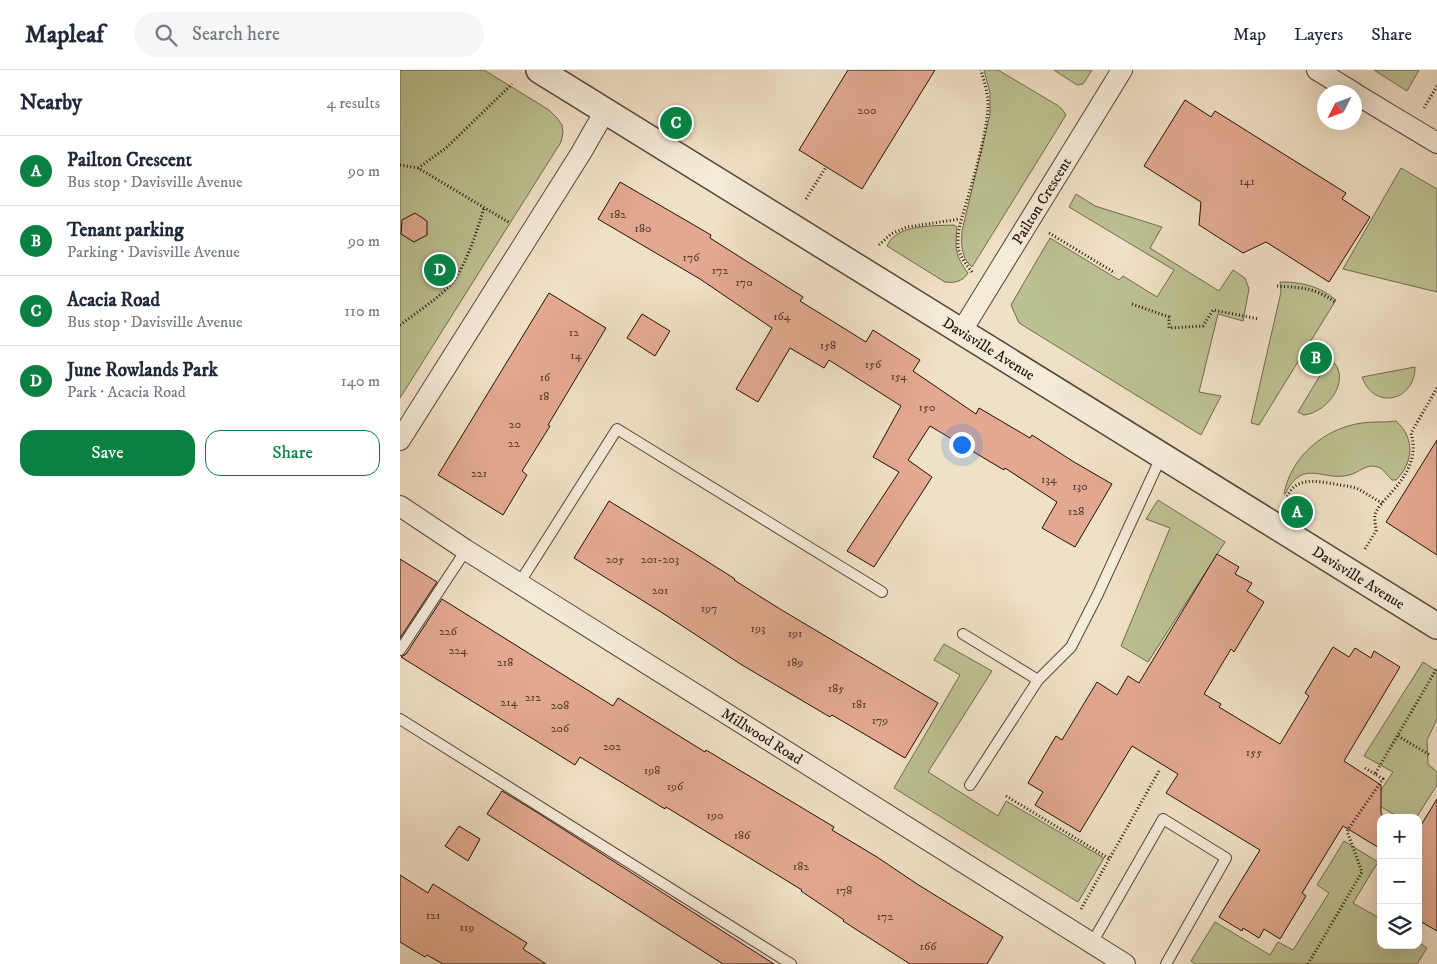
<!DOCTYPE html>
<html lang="en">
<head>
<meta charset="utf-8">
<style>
	body { margin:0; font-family:"IM FELL DW Pica",serif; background:#f6f6f7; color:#1f2937 }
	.controls { position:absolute; right:15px; bottom:15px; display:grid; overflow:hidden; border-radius:10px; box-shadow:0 5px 20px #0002 }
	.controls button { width:45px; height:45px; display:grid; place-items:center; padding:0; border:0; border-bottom:1px solid #e0e1e3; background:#fff; color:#1f2937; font:25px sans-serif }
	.compass { position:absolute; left:917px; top:15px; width:45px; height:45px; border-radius:50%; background:#fff; box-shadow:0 5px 20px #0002; rotate:228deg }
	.you { position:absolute; left:561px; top:374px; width:18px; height:18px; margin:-12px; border:4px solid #fff; border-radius:50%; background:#1a73e8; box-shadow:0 0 0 8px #1a73e833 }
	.badge { display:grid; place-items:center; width:32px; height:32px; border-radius:50%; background:#0b8043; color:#fff; font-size:16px; font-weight:700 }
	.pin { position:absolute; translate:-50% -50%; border:2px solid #fff; box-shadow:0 1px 5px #0006 }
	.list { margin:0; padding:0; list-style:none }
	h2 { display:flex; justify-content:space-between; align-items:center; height:65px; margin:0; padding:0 20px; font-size:21px }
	h2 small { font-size:16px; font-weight:400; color:#747a83 }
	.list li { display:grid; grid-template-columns:32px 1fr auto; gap:15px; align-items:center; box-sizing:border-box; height:70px; padding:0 20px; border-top:1px solid #e0e1e3 }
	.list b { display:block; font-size:19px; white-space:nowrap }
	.list p { margin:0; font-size:16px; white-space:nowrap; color:#747a83 }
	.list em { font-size:16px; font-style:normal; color:#747a83 }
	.actions { display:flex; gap:10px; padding:15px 20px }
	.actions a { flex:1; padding:11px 0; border:1px solid #0b8043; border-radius:15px; text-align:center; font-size:18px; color:#0b8043 }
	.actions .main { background:#0b8043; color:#fff }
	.icon { flex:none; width:28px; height:28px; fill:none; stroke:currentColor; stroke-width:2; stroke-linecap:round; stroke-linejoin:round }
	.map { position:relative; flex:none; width:1037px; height:894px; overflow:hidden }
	header { display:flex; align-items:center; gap:30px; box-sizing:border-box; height:70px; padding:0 25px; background:#fff; border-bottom:1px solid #e0e1e3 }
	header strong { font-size:24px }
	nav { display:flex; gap:28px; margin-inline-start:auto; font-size:18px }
	.search { width:350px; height:45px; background:#f6f6f7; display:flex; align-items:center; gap:12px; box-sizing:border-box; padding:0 18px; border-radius:28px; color:#747a83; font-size:19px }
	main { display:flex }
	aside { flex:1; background:#fff }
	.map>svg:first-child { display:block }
	.green { fill:#bcc192; stroke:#70694c }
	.building { fill:#e3a990; stroke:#231107 }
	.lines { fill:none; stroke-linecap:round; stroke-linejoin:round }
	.service-casing { stroke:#564536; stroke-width:12 }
	.minor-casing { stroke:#564536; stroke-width:22 }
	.tertiary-casing { stroke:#564536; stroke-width:28 }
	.path { stroke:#231107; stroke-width:3; stroke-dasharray:1 2.5; stroke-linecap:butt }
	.service { stroke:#f5ebd9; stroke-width:10 }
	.minor { stroke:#f5ebd9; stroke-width:20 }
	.tertiary { stroke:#f5ebd9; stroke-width:25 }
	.labels { text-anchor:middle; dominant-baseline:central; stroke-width:5; stroke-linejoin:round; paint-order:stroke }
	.number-label { font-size:12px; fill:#533729 }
	.street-label { font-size:15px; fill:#231107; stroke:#f5ebd9 }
</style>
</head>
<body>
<header>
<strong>Mapleaf</strong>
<div class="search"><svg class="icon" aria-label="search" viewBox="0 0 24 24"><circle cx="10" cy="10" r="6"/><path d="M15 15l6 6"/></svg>Search here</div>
<nav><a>Map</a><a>Layers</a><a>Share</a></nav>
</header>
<main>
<aside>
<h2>Nearby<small>4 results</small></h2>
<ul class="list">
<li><span class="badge">A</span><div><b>Pailton Crescent</b><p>Bus stop · Davisville Avenue</p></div><em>90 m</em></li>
<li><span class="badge">B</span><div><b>Tenant parking</b><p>Parking · Davisville Avenue</p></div><em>90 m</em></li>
<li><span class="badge">C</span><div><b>Acacia Road</b><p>Bus stop · Davisville Avenue</p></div><em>110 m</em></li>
<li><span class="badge">D</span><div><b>June Rowlands Park</b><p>Park · Acacia Road</p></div><em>140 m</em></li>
</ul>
<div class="actions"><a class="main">Save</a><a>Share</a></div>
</aside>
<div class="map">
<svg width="1037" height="894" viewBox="0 0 1037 894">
	<rect width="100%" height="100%" fill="#f0e0c5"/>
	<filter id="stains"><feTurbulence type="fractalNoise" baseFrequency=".004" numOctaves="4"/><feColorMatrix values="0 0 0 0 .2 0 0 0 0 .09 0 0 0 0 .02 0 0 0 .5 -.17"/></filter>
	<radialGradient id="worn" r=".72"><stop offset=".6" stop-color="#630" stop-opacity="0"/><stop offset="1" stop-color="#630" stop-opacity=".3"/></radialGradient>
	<!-- green -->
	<path class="green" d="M0,0H84L149,40L157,48L162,55L163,63L161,72L0,328Z
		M584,0H598L657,35L662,39L666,45L572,197C561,188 561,174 562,161L590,44V23Z
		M654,0H692L683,14L677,15Z
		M974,0H1019L1007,21Z
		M1001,98L1037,119V222L943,199Z
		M676,124L695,136L762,157L750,178L819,221L833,200L845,208L849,219L843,251L818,244L799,322L821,326L801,365L619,253L611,235L650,168L719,210L723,206L757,227L774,200L669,137Z
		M554,155L557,157C555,177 555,186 568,203C562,212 555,213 545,212L487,176C496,154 533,156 554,155Z
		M880,212C902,212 919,216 936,230L859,355L851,353L881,222Z
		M930,289C953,306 930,342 904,345L898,342Z
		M1015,297C1015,331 974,341 962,307Z
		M996,351C1015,368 1014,392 996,410H992C987,406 984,399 978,397C966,393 959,403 949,405C923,412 903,387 885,424H884C891,386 925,358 962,353C973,351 985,353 996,351Z
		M758,430L825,472L748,592L721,576L770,458L746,449Z
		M544,574L592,601L528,702L598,746L606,731L704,788L678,832L494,718L560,605L534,590Z
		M1023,592L1037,601V649L1027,670L1028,694L1037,702V715L1016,748H1000L973,732L993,702L964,686Z
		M944,771L978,792L953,833L981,849V875H1018V872L1027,878L1017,894H795L791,891L815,852L870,885L878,872L893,880L929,823L917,815Z"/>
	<!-- building -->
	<path class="building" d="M448,0H535L462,119L399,80Z
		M785,30L811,47L815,41L946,123L942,129L970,147L929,212L866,172L843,183L799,155L801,132L744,96Z
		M220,112L311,165L310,168L403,227L400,231L466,272L473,260L520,290L513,301L576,344L579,338L630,368L632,365L674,392L712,414L675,477L642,458L657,432L605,398L604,400L530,356L508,390L532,407L474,497L447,481L499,402L473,387L501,336L429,290L424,298L390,278L358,332L336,319L372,258L300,209L198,149Z
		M15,143L27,151V165L14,172L1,164L2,150Z
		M149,223L206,258L148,355L150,356L122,401L127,405L103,445L38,405Z
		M242,244L270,261L255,286L227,268Z
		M1037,370V485L986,452Z
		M209,431L294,483L335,509L334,510L380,539L538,633L505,688L432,645L430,647L342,595L261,542L174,488Z
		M817,484L839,497L835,504L852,513L847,521L864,532L834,582L831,579L804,624L821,634L819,637L880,674L909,626L905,623L933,577L949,587L955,578L971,588L974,581L1000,597L944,691L981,715V744L987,748H981V779L943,756L902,823L906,826L880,869L864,859L859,868L843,858L842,861L819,847L860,780L766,723L778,704L732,676L680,762L635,735L643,722L628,713L656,666L662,670L697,612L717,625L728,606L739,613Z
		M0,489L37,512L0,568Z
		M42,529L213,636L218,628L305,682L306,680L434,757L432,760L477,787L517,814L603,867L587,894H510L443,851L444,850L401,821L402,820L266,737L265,739L180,687L175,695L1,587L6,584Z
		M102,721L138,743L374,894H323L87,744Z
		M1037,729V861L1018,850V760Z
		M59,756L80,769L68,791L45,776Z
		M0,805L28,823L33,814L127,873L123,879L146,894H43L27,885L25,887L0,872Z"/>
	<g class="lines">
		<defs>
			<path id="service" d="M120,512L217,359L482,522
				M563,564L638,610
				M0,580L66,480
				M0,649L391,894
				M570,715L638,610L671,577L697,526L762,385
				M692,873L763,749L826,788L766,894"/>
			<g id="minor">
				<path d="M917,0L953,22"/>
				<path d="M954,23L1037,73"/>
				<path id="s1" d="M561,262L722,0"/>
				<path d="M0,370L181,83L205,41"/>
				<path id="s2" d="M0,436L66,480L725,894"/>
			</g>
			<g id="tertiary">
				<path id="s3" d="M139,0L1037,556"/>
			</g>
		</defs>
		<!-- service casing -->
		<use href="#service" class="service-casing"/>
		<!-- minor casing -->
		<use href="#minor" class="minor-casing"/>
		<!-- tertiary casing -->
		<use href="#tertiary" class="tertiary-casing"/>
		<!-- path -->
		<path class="path" d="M1024,38L1037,16
			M0,95L18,98L110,153
			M18,98L46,78L112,14
			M406,129L426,97
			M649,163L715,203
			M479,175L491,164L507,157L560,149
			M572,202C566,194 559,186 558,175C557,160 562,148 566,134C574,106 586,67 588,38C589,25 584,12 581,0
			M877,216C902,218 914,217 935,232
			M732,234L769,247V258L803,256L813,240L859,249
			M0,255C17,242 38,229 52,213C67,194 77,160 84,138
			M886,430C893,406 916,411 935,414C943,416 951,416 958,419C966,423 974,429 982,433
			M965,479L976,461C976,456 974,450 975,445C977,437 985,430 991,423C1007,405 1018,387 1011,363L1037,318
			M998,666L1030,685
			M965,698L975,704
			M606,726L710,789
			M681,839L759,701
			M908,894L962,802L947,761L983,709L975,704L1037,598"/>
		<!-- service -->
		<use href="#service" class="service"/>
		<!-- minor -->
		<use href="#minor" class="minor"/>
		<!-- tertiary -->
		<use href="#tertiary" class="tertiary"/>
	</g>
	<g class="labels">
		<!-- number labels -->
		<g class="number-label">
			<text x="467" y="40">200</text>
			<text x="847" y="111">141</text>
			<text x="218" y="144">182</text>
			<text x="243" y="158">180</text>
			<text x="291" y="187">176</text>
			<text x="320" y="200">172</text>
			<text x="344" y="212">170</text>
			<text x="382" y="246">164</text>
			<text x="174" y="262">12</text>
			<text x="428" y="275">158</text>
			<text x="176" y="285">14</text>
			<text x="473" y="294">156</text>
			<text x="499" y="306">154</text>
			<text x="145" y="307">16</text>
			<text x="144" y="326">18</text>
			<text x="527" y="337">150</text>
			<text x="115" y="354">20</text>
			<text x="114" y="373">22</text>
			<text x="79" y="403">221</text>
			<text x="649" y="409">134</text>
			<text x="680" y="416">130</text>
			<text x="676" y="441">128</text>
			<text x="215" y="489">205</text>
			<text x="260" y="489">201-203</text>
			<text x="260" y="520">201</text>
			<text x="309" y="538">197</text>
			<text x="358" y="558">193</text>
			<text x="48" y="561">226</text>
			<text x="395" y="563">191</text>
			<text x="58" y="580">224</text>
			<text x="105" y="592">218</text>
			<text x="395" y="592">189</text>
			<text x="436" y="618">185</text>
			<text x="133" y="627">212</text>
			<text x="109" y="632">214</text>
			<text x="459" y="634">181</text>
			<text x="160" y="635">208</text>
			<text x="480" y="650">179</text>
			<text x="160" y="658">206</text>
			<text x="212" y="676">202</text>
			<text x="854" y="682">155</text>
			<text x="252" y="700">198</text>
			<text x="275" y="716">196</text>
			<text x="315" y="745">190</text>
			<text x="342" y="765">186</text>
			<text x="401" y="796">182</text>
			<text x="444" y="820">178</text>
			<text x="33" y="845">121</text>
			<text x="485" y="846">172</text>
			<text x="67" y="857">119</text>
			<text x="528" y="876">166</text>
		</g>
		<!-- street labels -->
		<g class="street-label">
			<text stroke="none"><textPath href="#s1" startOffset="154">Pailton Crescent</textPath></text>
			<text stroke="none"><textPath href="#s3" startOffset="529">Davisville Avenue</textPath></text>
			<text stroke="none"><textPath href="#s3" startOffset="964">Davisville Avenue</textPath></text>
			<text stroke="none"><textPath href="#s2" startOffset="429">Millwood Road</textPath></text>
		</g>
	</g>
	<rect width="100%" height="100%" filter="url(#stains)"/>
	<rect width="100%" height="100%" fill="url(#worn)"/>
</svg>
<div class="controls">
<button>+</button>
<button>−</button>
<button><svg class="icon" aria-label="layers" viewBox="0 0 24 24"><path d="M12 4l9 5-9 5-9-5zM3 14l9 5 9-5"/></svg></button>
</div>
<svg class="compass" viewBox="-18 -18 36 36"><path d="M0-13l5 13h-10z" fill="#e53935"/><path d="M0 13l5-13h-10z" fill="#747a83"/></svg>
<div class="you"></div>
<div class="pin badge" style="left:897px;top:442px">A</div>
<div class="pin badge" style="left:916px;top:288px">B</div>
<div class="pin badge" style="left:276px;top:53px">C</div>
<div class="pin badge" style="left:40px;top:200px">D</div>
</div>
</main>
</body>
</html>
